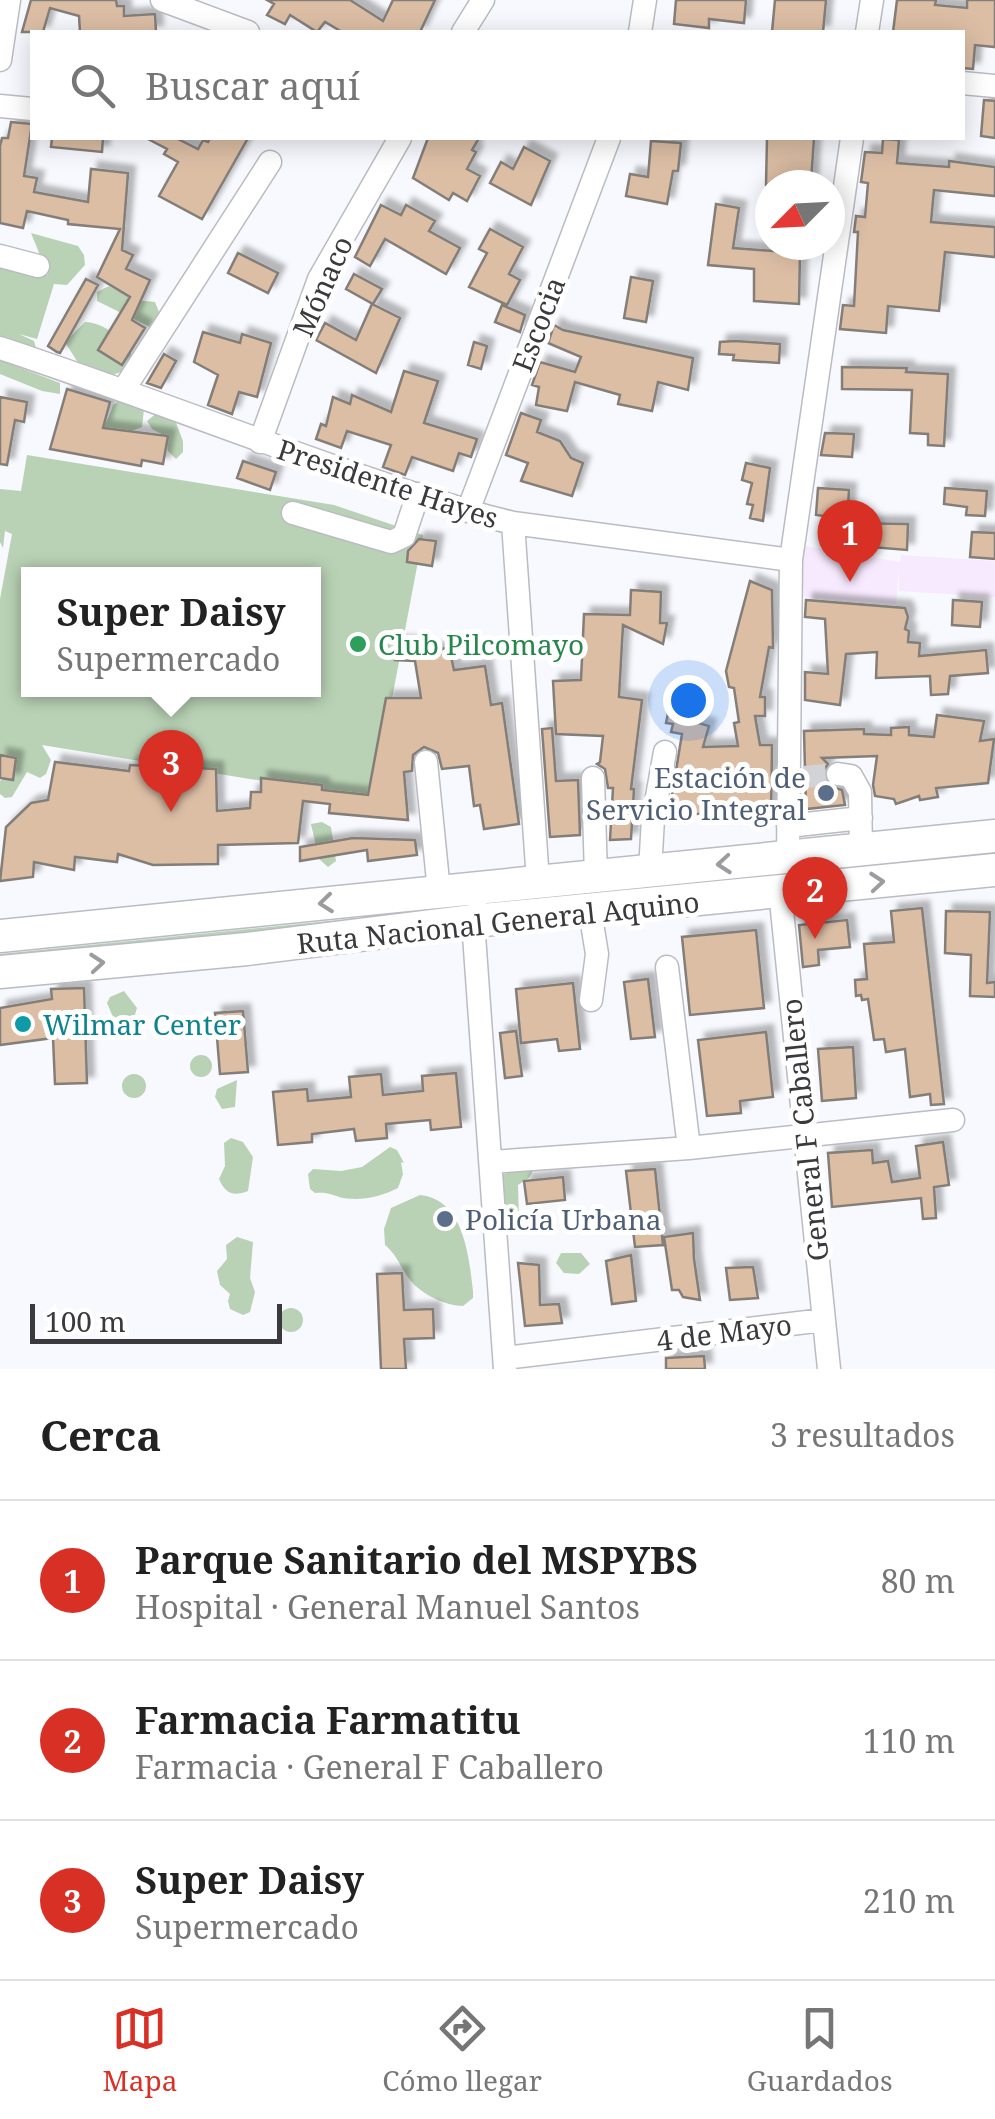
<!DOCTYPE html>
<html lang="es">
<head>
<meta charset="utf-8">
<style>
	body { margin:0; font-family:"Noto Serif",serif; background:#f2f2f2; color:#222 }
	.compass { position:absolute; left:755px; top:170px; width:90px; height:90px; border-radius:50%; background:#fff; box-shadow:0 5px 25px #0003; rotate:246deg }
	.scale { position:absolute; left:30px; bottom:25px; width:252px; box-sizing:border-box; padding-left:10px; border:5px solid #3a3a3d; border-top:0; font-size:28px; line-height:35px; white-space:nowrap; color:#3a3a3d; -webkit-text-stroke:8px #fff; paint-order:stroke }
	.you { position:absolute; left:688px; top:700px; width:35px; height:35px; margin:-25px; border:8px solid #fff; border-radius:50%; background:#1a73e8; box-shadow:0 0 0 15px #1a73e833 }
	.badge { display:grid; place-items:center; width:65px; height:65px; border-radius:50%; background:#d93025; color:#fff; font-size:32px; font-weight:700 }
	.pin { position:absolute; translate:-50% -82px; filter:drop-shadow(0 2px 5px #0008) }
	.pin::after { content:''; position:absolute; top:52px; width:35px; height:30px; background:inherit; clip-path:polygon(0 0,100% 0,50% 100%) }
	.popup { position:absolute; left:21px; top:567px; width:300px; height:130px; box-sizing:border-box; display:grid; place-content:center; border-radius:0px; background:#fff; filter:drop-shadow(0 2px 8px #0005); font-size:32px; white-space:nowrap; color:#767676 }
	.popup b { font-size:38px; color:#222 }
	.popup::after { content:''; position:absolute; left:50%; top:100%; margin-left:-20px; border:20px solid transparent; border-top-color:#fff }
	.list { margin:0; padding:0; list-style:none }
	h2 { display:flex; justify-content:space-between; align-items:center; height:130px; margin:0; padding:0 40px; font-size:42px }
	h2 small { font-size:32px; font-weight:400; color:#767676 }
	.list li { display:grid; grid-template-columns:65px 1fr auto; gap:30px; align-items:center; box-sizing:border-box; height:160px; padding:0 40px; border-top:2px solid #e0e0e0 }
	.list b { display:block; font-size:38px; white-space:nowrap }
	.list p { margin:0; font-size:32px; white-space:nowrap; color:#767676 }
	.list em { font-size:32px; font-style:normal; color:#767676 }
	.icon { flex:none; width:55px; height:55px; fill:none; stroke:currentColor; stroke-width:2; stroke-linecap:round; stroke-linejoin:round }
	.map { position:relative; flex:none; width:995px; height:1369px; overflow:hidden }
	.search { position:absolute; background:#fff; box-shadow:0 5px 25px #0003; left:30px; right:30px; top:30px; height:110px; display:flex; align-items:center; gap:25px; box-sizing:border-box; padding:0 35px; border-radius:0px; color:#767676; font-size:38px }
	.sheet { height:610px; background:#fff }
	nav { display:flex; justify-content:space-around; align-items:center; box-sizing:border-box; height:140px; border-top:2px solid #e0e0e0; background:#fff; font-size:28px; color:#767676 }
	nav a { display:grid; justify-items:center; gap:5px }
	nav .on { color:#d93025 }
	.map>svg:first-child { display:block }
	.medical { fill:#f8eafe }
	.green { fill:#b9d2b5; fill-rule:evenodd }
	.building { fill:#dcbea5; stroke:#847e79; stroke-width:2.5; filter:url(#shadow) }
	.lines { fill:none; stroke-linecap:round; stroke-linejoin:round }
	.minor-tunnel { stroke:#d2d3d7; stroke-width:22; stroke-dasharray:22 11; stroke-linecap:butt }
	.minor-casing { stroke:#babcc3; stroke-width:25 }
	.highway-casing { stroke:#babcc3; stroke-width:35 }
	.minor { stroke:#fff; stroke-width:22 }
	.highway { stroke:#fff; stroke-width:32 }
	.oneway { stroke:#9c9c9e }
	.leisure-dot { fill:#2e9e5b; stroke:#fff; stroke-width:4 }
	.service-dot { fill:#5c6f8a; stroke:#fff; stroke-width:4 }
	.culture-dot { fill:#0f9aa8; stroke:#fff; stroke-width:4 }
	.labels { text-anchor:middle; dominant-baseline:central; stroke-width:10; stroke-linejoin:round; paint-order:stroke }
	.street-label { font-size:28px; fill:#3a3a3d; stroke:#fff }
	.leisure-label { font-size:28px; fill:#27864d; stroke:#fff; text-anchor:start }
	.service-label { font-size:28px; fill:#4e5e75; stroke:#fff; text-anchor:end }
	.culture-label { font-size:28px; fill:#0d838f; stroke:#fff; text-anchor:start }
</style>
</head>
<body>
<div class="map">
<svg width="995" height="1369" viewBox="0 0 995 1369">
	<defs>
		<filter id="shadow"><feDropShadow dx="7" dy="-7" stdDeviation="2.5" flood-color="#0004"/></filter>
	</defs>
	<rect width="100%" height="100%" fill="#f8f9fe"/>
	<!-- medical -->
	<path class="medical" d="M806,546L900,562L901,555L995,561V597L899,591V570L896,604L804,597L801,567Z"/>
	<!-- green -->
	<path class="green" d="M31,233L78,246L84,255L85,265L67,285L54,284L37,339L19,334L34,341L38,355L0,343V260L48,275Z
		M109,286L135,300L155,302L159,312L152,328L97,301V292Z
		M85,322C106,323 121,338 132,355V368L104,378L80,366L65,342Z
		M0,360L60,383V394L42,391L0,374Z
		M119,401L144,409L142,427L94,446C100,431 109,420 113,405Z
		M158,412L173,415L183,441V452L176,459L168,451L165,436L152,429L147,421Z
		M27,455L334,505L423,535L373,799L42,745L51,760L46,774L40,778L27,772L12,797L5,798L0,794V781L5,778L0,757V599L12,534L5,531L3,548L0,542V489L21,491ZM29,574H314V690H29Z
		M322,822L331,827L336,861L328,867L319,859L311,824Z
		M428,911L429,915L0,959V954Z
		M124,991L137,1008L133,1021L126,1024L113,1017L107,1003L110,997Z
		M190 1066a11 11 0 1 1 22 0a11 11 0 1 1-22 0Z
		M122 1086a12 12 0 1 1 24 0a12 12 0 1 1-24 0Z
		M237,1080L235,1107L222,1109L215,1097L217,1089Z
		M231,1138L243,1142L253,1157L248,1191C233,1197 225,1193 219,1179L225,1166L224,1143Z
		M390,1147L397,1150L404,1163L401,1162L403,1174L398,1188C381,1197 358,1202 339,1197C330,1194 326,1192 315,1193L310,1189L308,1174L313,1169L341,1171L362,1167Z
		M530,1165L533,1171L529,1178L518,1185L519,1220L515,1225L503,1219L501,1175Z
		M420,1195C464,1199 469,1257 473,1291V1298L463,1306C446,1306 421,1294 410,1280C400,1267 398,1256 385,1245L384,1229L391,1208Z
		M237,1237L253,1242L250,1278L255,1292L250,1312L243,1315L230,1309L228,1301L230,1294L220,1285L217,1271L227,1259L226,1245Z
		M561,1253H581L590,1264L579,1274L564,1273L556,1263Z
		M279 1320a12 12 0 1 1 24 0a12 12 0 1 1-24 0Z"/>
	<!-- building -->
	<path class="building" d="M31,0H116L117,6H124V16L155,14L156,32H80L79,16L50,8L43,32H22Z
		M267,0H350L383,21L393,0H435L420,32H342L325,22L317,32L290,15L285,24L267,15L274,4Z
		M676,0H746L744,23L709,19V28L674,24Z
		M775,0H826L823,32H772Z
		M897,0H936L935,5L967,8V0H995V47L975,45L973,69L962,68V32H893Z
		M984,100L995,101V138L981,136Z
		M11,122L32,124L24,176L37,178L34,192L88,202L91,169L128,173L122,250L133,255L126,269L150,280L132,320L145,328L122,365L98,350L130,297L97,277L120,229L68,224V220L27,211L23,228L0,223V146L2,138H8Z
		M52,138H103L102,152L51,147Z
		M146,138H176L198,149L203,140L208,142L210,138H248L202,219L159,196L178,162L164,154L167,149Z
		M428,138H479L472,150L476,152L467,169L480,176L467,201L453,193L449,200L413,178Z
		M767,138H814L811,182L799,181V185H766Z
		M883,139L899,140L897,163L949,167V161L995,167V196L934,190L931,222L995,227V257L945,252L939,311L888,306L886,333L840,329L843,305L854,306L858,232H854L856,216L865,217L868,183L861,182L865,152L882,153Z
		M651,141L681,143L678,171H673L667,204L626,196L630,174L648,177Z
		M524,147L550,161L531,205L490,183L501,162L513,169Z
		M716,204L739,208L733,248L800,253L799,304L754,301V269L708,265Z
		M381,205L401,215L406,205L435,221L429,231L460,248L446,274L385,239L370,266L355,257Z
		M490,229L523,247L509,274L520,280L507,305L469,287L487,253L479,249Z
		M238,253L278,273L268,293L228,273Z
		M354,274L382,289L373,304L346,289Z
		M631,277L653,281L646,322L624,318Z
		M86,279L98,285L60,353L57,352L48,346Z
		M372,304L400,318L376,373L316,340L325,323L356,340Z
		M502,305L525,315L520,332L495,322Z
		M554,325L563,330L693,358L688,390L658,382L652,411L618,404L620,395L575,382L567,411L536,405L539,387L532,385L540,362L575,372L581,357L548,343Z
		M203,332L240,343L242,334L271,343L257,397L239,392L232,414L208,405L218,375L194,362Z
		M735,341L780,344L779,363L733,360L734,355L719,354L720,342Z
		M474,342L487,346L481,369L468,365Z
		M164,354L176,361L161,388L147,383Z
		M842,367L907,368L906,372L948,374L944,446L928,445V434L910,433L912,390L842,389Z
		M404,371L438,381L424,423L477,439L471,457L459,453L453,471L412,457L405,475L383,467L391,445L347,431L341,448L316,439L321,424L326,426L333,397L350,404L352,395L391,412Z
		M67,389L110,402L103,428L168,436L163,464L142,460L141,466L50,449Z
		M0,397L27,402L24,422L15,420L7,465L0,464Z
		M521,413L541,420L537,432L560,441L571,458L583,463L572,496L521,481L528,463L506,455Z
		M825,433L854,434L852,457L821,455Z
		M243,461L276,472L270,490L237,478Z
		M746,463L770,468L763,521L750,518L753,505L747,504L752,483L742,480Z
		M818,488L849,490L847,523L908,524L907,550L823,543L824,516L816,515Z
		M945,488L987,491L985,516L966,515L967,507L944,504Z
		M972,532L995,533V559L970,557Z
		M419,539L436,541L432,566L407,562L408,551Z
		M750,581L772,590L773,648L769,647L760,697H765V716H755L760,745H772L771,816H750V808L700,814L669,813L682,734L671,732L673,724L666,723L669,708L687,712L686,719L709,726L703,747L738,746L734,723L739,722L734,688L729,687L726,671Z
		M631,590L661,592L660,623H667L663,644L623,625L619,697L642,700L631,789H634L631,839L610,840L613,788H608L605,769L597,764L600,762L603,736L556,734L553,681L581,680L584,614L630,615Z
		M806,600L905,608L908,617L905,629L909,631L908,642L920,643L919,656L986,650L988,673L950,676L948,694L931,695L930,676L876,678L877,652L846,654L840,705L805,700V672L828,674L825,619L805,617Z
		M953,600L982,602L980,627L952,625Z
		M395,643L419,644L418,655L449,647L454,670L485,666L491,705L502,703L519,824L484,829L480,805L474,806L469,766L442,769L438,753L424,747L413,755L412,771L404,772L408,820L329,813L330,804L303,801L298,843L218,845V864L153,865L118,854L117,862L75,857L74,870L34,862L33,877L0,881L6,827L31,803L48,800L55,762L129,771L130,765L216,769L217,811L250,808L251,792H261V778L322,785V790L368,795L386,698H421L415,661L395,660Z
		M937,715L984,721L980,741L994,739L988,783L936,788L938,797L920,800L919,796L896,804L894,799L875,796L873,785L877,756L822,758L828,764L823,771L824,780L829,786L842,790L845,805L806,809L804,731L864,729V734L891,735V728L909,727V735L934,737Z
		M552,728L556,781L578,780L580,835L550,837L542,729Z
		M0,755L16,758L13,780L0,778Z
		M353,838L415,840L417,855L368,861L367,850L300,861V847Z
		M922,908L944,1104L931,1105L930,1094L910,1097L905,1049L886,1052L884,1039L874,1040L868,999L862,1000L861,995L856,996L855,980L867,979L864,944L894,942L891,911Z
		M946,911L990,912L987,983L995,982V997L970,996L971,955L945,953Z
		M847,920L850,947L818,950L819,965L803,967L799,925Z
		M756,930L764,1008L690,1015L682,937Z
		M648,979L655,1037L631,1039L624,982Z
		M573,983L580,1049L559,1051L557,1039L521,1043L516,989Z
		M84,988L87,1083L55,1084L53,1038L0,1045V1008L52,999L51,989Z
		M243,1011L248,1072L220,1074L215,1013Z
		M516,1031L522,1076L505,1078L500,1033Z
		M766,1032L773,1097L740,1101L741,1113L707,1116L698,1040Z
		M853,1047L856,1098L822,1101L818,1049Z
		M456,1073L461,1127L431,1130L430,1120L386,1124L387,1138L356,1141L354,1129L312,1134V1142L278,1145L273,1092L307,1089L308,1101L351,1097L349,1077L381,1074L383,1095L423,1091L422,1076Z
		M943,1142L949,1185L934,1187L936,1218L923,1219L921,1198L832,1207L828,1153L872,1150L873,1163L888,1161L892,1182L920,1178L916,1146Z
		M655,1169L663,1245L635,1247L626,1171Z
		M563,1177L565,1200L527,1204L524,1181Z
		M693,1233L694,1259L700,1300L683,1297L679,1290H672L664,1237Z
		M631,1255L636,1301L612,1304L606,1261Z
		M518,1263L539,1265L540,1305L559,1304L562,1323L525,1326Z
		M753,1267L758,1298L730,1300L726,1268Z
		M402,1273L404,1310L433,1309L434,1338L404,1339L406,1369H381L377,1274Z
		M704,1356L705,1369H666V1358Z"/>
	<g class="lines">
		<!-- minor-tunnel -->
		<path class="minor-tunnel" d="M804,777L838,774"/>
		<defs>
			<path id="minor" d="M162,0L248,32
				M463,32L483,0
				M640,32L645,0
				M867,32L872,0
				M0,60L9,0
				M962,83L995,86
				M0,106L32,109
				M0,256L38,266
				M0,348C164,402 323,468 489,517L513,523L791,560
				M124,389L270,162
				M260,442L319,279L400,138
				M468,511L609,138
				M293,513L391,542L404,536L418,494
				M513,523L538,881
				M426,762L439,891
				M838,774L851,776L860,792L861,850
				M593,778L596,876
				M788,826L861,818
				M788,858L791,560L852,138
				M650,871L653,819L665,752
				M780,891L829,1369
				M478,911L473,921L505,1369
				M590,911L597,954L591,1000
				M667,967L689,1148
				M491,1162L689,1148L953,1120
				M505,1358L824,1320"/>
			<path id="highway" d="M0,936L995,836
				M0,972L247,949L473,921L995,870"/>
		</defs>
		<!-- minor casing -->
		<use href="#minor" class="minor-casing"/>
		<!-- highway casing -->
		<use href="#highway" class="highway-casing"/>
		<!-- minor -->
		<use href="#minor" class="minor"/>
		<!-- highway -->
		<use href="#highway" class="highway"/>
	</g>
	<!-- one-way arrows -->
	<defs><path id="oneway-chevron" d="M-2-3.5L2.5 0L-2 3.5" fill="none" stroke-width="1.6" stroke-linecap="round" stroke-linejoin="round" transform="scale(2.5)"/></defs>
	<g class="oneway">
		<use href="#oneway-chevron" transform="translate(724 864) rotate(175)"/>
		<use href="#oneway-chevron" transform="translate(877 882) rotate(-5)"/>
		<use href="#oneway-chevron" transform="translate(326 903) rotate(174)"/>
		<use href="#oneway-chevron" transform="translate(97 963) rotate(-5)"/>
	</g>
	<!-- markers -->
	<circle class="leisure-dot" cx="358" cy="644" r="10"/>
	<g class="service-dot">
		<circle cx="826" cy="793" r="10"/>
		<circle cx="445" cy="1219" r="10"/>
	</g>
	<circle class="culture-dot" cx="23" cy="1024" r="10"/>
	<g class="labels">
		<!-- street labels -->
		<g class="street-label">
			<text transform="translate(322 286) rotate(-66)">Mónaco</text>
			<text transform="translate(538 324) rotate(-69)">Escocia</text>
			<text transform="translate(388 483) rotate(18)">Presidente Hayes</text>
			<text transform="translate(498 922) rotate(-6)">Ruta Nacional General Aquino</text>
			<text transform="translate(804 1130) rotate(-96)">General F Caballero</text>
			<text transform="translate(724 1332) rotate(-7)">4 de Mayo</text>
		</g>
		<!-- leisure labels -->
		<g class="leisure-label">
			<text x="378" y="644">Club Pilcomayo</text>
		</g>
		<!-- service labels -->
		<g class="service-label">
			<text x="806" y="777">Estación de<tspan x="806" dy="32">Servicio Integral</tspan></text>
			<text x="465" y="1219" text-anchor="start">Policía Urbana</text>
		</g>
		<!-- culture labels -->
		<g class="culture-label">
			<text x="43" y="1024">Wilmar Center</text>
		</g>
	</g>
</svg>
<svg class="compass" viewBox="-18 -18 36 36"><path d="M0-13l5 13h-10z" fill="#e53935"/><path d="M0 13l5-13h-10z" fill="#767676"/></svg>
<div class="scale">100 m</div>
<div class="you"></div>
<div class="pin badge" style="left:850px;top:582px">1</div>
<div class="pin badge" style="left:815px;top:939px">2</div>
<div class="pin badge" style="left:171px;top:812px">3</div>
<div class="popup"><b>Super Daisy</b>Supermercado</div>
<div class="search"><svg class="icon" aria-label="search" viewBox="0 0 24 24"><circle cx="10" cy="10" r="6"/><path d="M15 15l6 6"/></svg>Buscar aquí</div>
</div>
<section class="sheet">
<h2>Cerca<small>3 resultados</small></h2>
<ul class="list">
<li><span class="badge">1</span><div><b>Parque Sanitario del MSPYBS</b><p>Hospital · General Manuel Santos</p></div><em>80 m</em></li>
<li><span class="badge">2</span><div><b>Farmacia Farmatitu</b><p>Farmacia · General F Caballero</p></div><em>110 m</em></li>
<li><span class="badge">3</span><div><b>Super Daisy</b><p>Supermercado</p></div><em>210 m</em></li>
</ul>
</section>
<nav>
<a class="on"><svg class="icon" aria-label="map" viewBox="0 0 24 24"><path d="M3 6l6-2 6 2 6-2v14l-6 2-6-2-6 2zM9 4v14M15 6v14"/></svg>Mapa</a>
<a><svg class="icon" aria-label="directions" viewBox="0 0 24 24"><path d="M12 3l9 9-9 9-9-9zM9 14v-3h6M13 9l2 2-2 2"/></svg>Cómo llegar</a>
<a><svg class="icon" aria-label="saved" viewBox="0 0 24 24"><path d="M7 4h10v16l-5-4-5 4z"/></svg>Guardados</a>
</nav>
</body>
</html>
